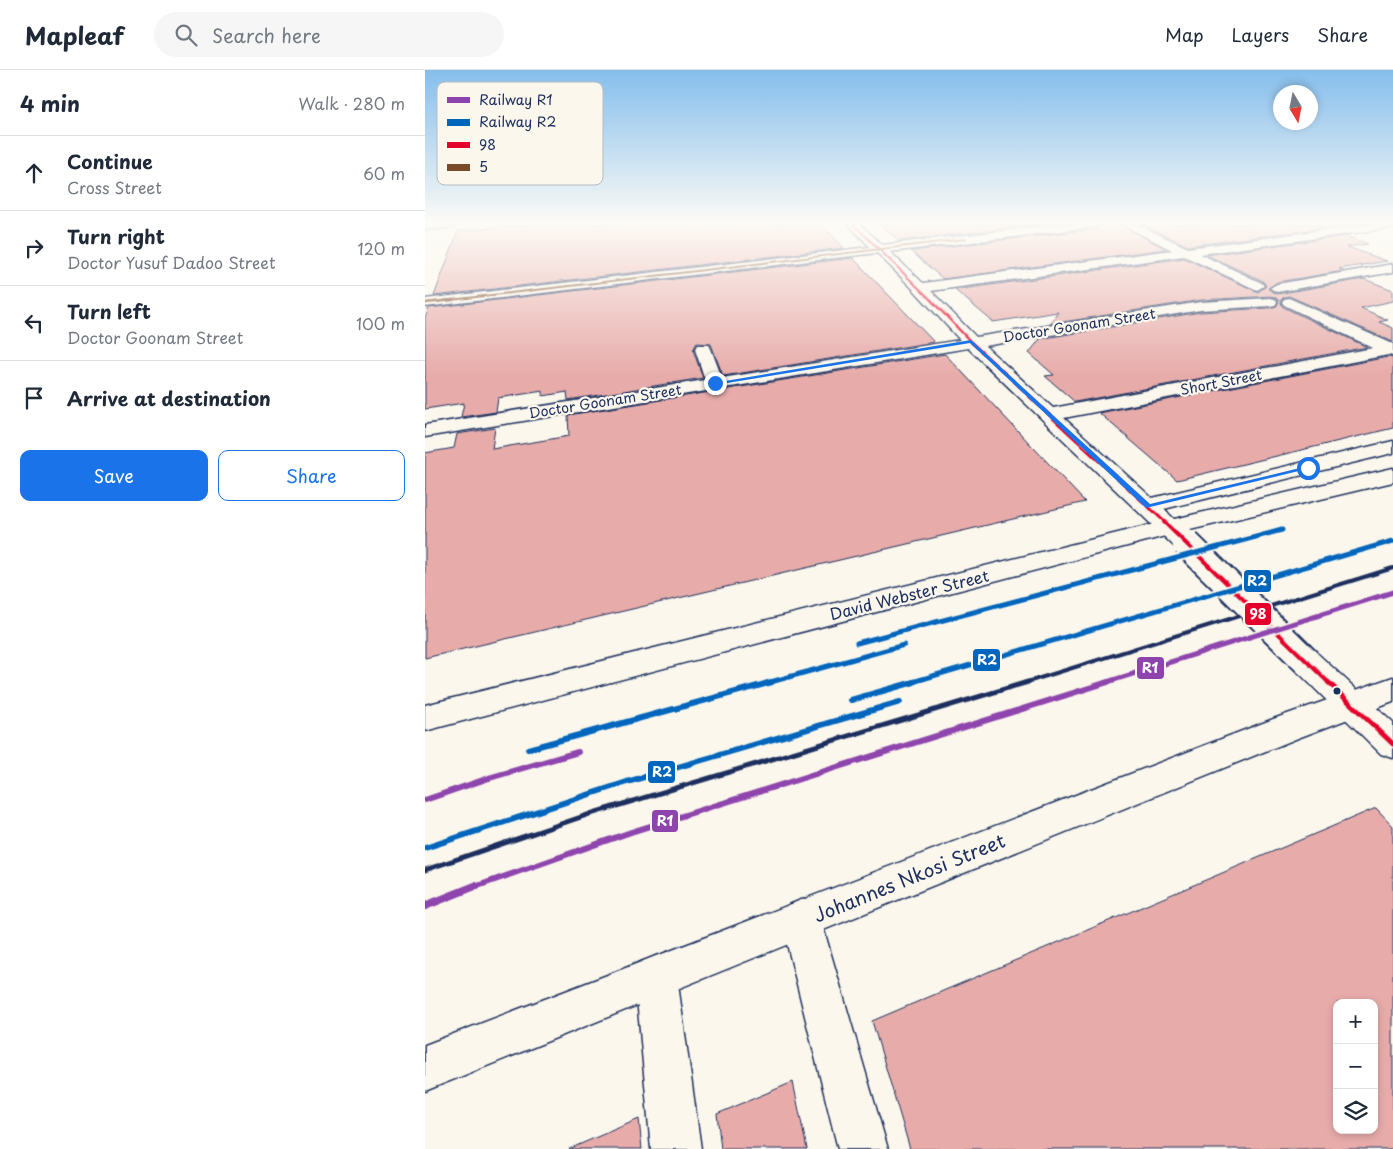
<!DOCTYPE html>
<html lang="en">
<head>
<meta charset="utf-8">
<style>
	body { margin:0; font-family:"Playpen Sans",sans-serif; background:#f6f6f7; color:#1f2937 }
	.controls { position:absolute; right:15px; bottom:15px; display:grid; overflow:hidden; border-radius:10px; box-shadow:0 2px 8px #0003 }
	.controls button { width:45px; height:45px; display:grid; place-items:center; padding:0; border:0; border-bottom:1px solid #e0e1e3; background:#fff; color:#1f2937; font:25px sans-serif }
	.compass { position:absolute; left:848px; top:15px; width:45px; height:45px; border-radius:50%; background:#fff; box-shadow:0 2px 8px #0003; rotate:170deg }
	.stop { position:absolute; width:15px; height:15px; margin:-11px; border:4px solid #1a73e8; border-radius:50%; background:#fff }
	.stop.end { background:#1a73e8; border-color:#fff; box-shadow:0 1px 5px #0008 }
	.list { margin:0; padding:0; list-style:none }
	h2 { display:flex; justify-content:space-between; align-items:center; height:65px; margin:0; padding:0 20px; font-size:21px }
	h2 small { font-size:16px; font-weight:400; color:#747a83 }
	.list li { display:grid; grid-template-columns:32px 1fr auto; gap:15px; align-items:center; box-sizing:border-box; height:75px; padding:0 20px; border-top:1px solid #e0e1e3 }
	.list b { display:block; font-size:19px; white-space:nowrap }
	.list p { margin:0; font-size:16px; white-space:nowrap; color:#747a83 }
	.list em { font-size:16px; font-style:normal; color:#747a83 }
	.actions { display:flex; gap:10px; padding:15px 20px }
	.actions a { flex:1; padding:11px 0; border:1px solid #1a73e8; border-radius:10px; text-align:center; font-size:18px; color:#1a73e8 }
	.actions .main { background:#1a73e8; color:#fff }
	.icon { flex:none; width:28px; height:28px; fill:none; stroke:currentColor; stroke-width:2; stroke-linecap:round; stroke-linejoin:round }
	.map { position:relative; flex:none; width:968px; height:1079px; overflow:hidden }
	header { display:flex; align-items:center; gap:30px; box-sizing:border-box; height:70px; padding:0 25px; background:#fff; border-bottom:1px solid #e0e1e3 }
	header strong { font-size:24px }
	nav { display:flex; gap:28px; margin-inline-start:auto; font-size:18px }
	.search { width:350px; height:45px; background:#f6f6f7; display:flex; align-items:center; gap:12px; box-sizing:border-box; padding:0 18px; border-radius:28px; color:#747a83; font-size:19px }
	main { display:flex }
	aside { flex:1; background:#fff }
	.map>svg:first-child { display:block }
	.building { fill:#e7acaa; stroke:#1b2f5e; fill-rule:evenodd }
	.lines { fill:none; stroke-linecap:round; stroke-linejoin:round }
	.minor-casing { stroke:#1b2f5e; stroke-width:3 }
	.highway-casing { stroke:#1b2f5e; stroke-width:3 }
	.minor { fill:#fbf7ec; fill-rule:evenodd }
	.highway { fill:#fbf7ec; fill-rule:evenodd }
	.rail-far2 { stroke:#1b2f5e; stroke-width:4 }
	.rail-far1 { stroke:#1b2f5e; stroke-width:5 }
	.rail { stroke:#1b2f5e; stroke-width:6 }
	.minor-bridge-casing { stroke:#1b2f5e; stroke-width:31; stroke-linecap:butt }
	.minor-bridge { stroke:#fbf7ec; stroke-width:27 }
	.bus-1-far4-casing { stroke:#fbf7ec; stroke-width:4 }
	.bus-1-far3-casing { stroke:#fbf7ec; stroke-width:5 }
	.bus-1-far2-casing { stroke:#fbf7ec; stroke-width:6 }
	.bus-1-far1-casing { stroke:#fbf7ec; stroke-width:8 }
	.bus-1-casing { stroke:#fbf7ec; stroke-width:9 }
	.bus-2-far1-casing { stroke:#fbf7ec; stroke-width:4 }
	.bus-2-casing { stroke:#fbf7ec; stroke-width:5 }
	.bus-1-far4 { stroke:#e4002b; stroke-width:2 }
	.bus-1-far3 { stroke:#e4002b; stroke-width:2.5 }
	.bus-1-far2 { stroke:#e4002b; stroke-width:3 }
	.bus-1-far1 { stroke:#e4002b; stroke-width:4 }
	.bus-1 { stroke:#e4002b; stroke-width:5 }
	.bus-2-far1 { stroke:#7a4b2a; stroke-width:2 }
	.bus-2 { stroke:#7a4b2a; stroke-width:2.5 }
	.rail-1-far2-casing { stroke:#fbf7ec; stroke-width:9 }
	.rail-1-far1-casing { stroke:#fbf7ec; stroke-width:10 }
	.rail-1-casing { stroke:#fbf7ec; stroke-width:12 }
	.rail-2-far1-casing { stroke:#fbf7ec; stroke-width:9 }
	.rail-2-casing { stroke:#fbf7ec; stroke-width:10 }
	.rail-1-far2 { stroke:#8e44ad; stroke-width:5 }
	.rail-1-far1 { stroke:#8e44ad; stroke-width:6 }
	.rail-1 { stroke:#8e44ad; stroke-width:8 }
	.rail-2-far1 { stroke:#0065bd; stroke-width:5 }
	.rail-2 { stroke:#0065bd; stroke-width:6 }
	.route { fill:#1a73e8 }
	.bus-dot { fill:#1b2f5e; stroke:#fbf7ec; stroke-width:2 }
	.labels { text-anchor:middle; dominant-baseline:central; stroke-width:4.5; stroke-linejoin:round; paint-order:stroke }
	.far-street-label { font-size:14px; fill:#1b2f5e; stroke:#fbf7ec }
	.street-label { font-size:16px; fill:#1b2f5e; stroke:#fbf7ec }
	.near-street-label { font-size:19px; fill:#1b2f5e; stroke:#fbf7ec }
	.key { fill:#fbf7ec; stroke:#b8bbc1; stroke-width:1 }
	.key-label { font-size:14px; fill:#1b2f5e }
	.line-badge { stroke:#fbf7ec; stroke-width:2 }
	.badge-label { font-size:14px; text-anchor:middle; font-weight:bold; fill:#fff }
</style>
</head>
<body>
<header>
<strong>Mapleaf</strong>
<div class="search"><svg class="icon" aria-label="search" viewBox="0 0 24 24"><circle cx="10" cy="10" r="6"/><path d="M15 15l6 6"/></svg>Search here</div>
<nav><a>Map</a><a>Layers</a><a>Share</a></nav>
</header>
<main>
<aside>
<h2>4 min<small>Walk · 280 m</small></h2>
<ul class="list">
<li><svg class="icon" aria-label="ahead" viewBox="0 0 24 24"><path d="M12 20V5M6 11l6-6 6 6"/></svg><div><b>Continue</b><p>Cross Street</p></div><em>60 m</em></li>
<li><svg class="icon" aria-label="right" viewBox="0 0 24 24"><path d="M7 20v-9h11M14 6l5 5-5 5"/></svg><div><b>Turn right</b><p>Doctor Yusuf Dadoo Street</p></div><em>120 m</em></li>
<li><svg class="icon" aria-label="left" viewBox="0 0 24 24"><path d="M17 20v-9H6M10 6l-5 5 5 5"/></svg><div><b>Turn left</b><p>Doctor Goonam Street</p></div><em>100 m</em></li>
<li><svg class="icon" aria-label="arrive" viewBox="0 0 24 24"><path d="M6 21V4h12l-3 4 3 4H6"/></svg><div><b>Arrive at destination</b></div></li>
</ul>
<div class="actions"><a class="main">Save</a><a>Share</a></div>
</aside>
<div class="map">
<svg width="968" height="1079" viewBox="0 0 968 1079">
	<rect width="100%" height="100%" fill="#fbf7ec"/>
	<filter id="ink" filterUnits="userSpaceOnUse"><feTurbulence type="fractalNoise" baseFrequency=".02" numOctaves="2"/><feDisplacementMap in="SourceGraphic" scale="10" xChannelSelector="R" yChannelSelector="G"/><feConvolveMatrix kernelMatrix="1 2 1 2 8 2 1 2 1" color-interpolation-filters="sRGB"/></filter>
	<g filter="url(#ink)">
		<!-- building -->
		<path class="building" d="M110,154H396L419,178L9,226L33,161Z
			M454,154H619L474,171Z
			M677,154H694L741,179L518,209L486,181L670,159Z
			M716,154H888L899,158L763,176Z
			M921,166L943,174L922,177L962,191L914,199L919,201L852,212L843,219L852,224L939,209L968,220V231L936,238L963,250L954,252L968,258V272L864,226L859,227L855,231L858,237L942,277L650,332L620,306L629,305L604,283L615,269L776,242L845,238L852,236L854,231L850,227L845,226L776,230L625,254L633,242L568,252L530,220L759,188L833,222L841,216L838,211L782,185Z
			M428,188L509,272L298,306L286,274L272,273L268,280L278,308L143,330L142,322L118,326V321L73,328L71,342L36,347L39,333L0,339V248L4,238Z
			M520,284L660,432L0,588V383L29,378L32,364L70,358L67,379L144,366L143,345Z
			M963,287L968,288V358L752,410L674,343Z
			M951,738L968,756V1079H485L447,951ZM912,933H949V1060H912Z
			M368,1012L382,1079H296L292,1044Z
			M214,1049L217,1079H144Z"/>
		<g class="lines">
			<defs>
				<path id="minor" d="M0,154H35L30,157L0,160Z
					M423,154H435L457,175L638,154H675L670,157L465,182L498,213L747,180L696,154H711L763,178L945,154H968V158H966L775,184L837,213L839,216L832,220L759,186L506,221L551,267L776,232L845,228L850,229L852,232L850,235L845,236L776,240L560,276L628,338L948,278L859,235L857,232L859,229L864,228L968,274V286L963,285L639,348L727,428L968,371V383L739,439L773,473L770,479L761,481L752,479L543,278L0,367V355L280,310L270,279L272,275H284L286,279L297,308L535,270L490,221L452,183L0,237V229L445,177Z
					M968,194V202L852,222L845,218L852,214Z
					M882,581L893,584L968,653V688L956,684L871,600L867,592L871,584Z
					M376,830L390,836L396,850L463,1079H413L356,850L362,836Z
					M231,886L246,892L252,907L276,1079H226L210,907L216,892Z"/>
				<path id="highway" d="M968,398V412L748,464L0,661V635L745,450Z
					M968,607V632L873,668L0,1021V975L851,648Z"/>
			</defs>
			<!-- minor casing -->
			<use href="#minor" class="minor-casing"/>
			<!-- highway casing -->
			<use href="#highway" class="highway-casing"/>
			<!-- minor -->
			<use href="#minor" class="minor"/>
			<!-- highway -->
			<use href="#highway" class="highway"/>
			<!-- rail-far2 -->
			<path class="rail-far2" d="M599,613L968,498
				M679,613L968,522"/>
			<!-- rail-far1 -->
			<path class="rail-far1" d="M0,800L165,744L603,612
				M47,818L206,762L683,612"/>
			<!-- rail -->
			<path class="rail" d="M0,836L50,816"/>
			<defs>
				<path id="minor-bridge" d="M761,473L882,592"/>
			</defs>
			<!-- minor-bridge casing -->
			<use href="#minor-bridge" class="minor-bridge-casing"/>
			<!-- minor-bridge -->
			<use href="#minor-bridge" class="minor-bridge"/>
			<defs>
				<path id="bus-1-far4" d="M428,154L507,231"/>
				<path id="bus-1-far3" d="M506,230L546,272L607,328"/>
				<path id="bus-1-far2" d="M605,327L741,453"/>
				<path id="bus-1-far1" d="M739,452L904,613"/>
				<path id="bus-1" d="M903,612L968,674"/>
				<path id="bus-2-far1" d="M17,231L541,169"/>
				<path id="bus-2" d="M0,233L28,230"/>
			</defs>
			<!-- bus-1-far4 casing -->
			<use href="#bus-1-far4" class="bus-1-far4-casing"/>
			<!-- bus-1-far3 casing -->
			<use href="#bus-1-far3" class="bus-1-far3-casing"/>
			<!-- bus-1-far2 casing -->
			<use href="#bus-1-far2" class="bus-1-far2-casing"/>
			<!-- bus-1-far1 casing -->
			<use href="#bus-1-far1" class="bus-1-far1-casing"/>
			<!-- bus-1 casing -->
			<use href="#bus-1" class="bus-1-casing"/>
			<!-- bus-2-far1 casing -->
			<use href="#bus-2-far1" class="bus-2-far1-casing"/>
			<!-- bus-2 casing -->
			<use href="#bus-2" class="bus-2-casing"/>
			<!-- bus-1-far4 -->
			<use href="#bus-1-far4" class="bus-1-far4"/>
			<!-- bus-1-far3 -->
			<use href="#bus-1-far3" class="bus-1-far3"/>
			<!-- bus-1-far2 -->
			<use href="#bus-1-far2" class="bus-1-far2"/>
			<!-- bus-1-far1 -->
			<use href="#bus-1-far1" class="bus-1-far1"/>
			<!-- bus-1 -->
			<use href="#bus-1" class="bus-1"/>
			<!-- bus-2-far1 -->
			<use href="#bus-2-far1" class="bus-2-far1"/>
			<!-- bus-2 -->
			<use href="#bus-2" class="bus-2"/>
			<defs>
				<path id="rail-1-far2" d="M679,613L968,522"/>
				<path id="rail-1-far1" d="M0,730L64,708L153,682
					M47,818L206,762L683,612"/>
				<path id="rail-1" d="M0,836L50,816"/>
				<path id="rail-2-far1" d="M432,573L857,460
					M342,613L479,575
					M484,613L968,471"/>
				<path id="rail-2" d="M426,630L489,612
					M103,679L347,612
					M0,778L202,712L475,632"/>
			</defs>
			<!-- rail-1-far2 casing -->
			<use href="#rail-1-far2" class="rail-1-far2-casing"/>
			<!-- rail-1-far1 casing -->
			<use href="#rail-1-far1" class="rail-1-far1-casing"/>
			<!-- rail-1 casing -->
			<use href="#rail-1" class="rail-1-casing"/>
			<!-- rail-2-far1 casing -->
			<use href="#rail-2-far1" class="rail-2-far1-casing"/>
			<!-- rail-2 casing -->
			<use href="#rail-2" class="rail-2-casing"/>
			<!-- rail-1-far2 -->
			<use href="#rail-1-far2" class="rail-1-far2"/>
			<!-- rail-1-far1 -->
			<use href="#rail-1-far1" class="rail-1-far1"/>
			<!-- rail-1 -->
			<use href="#rail-1" class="rail-1"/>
			<!-- rail-2-far1 -->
			<use href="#rail-2-far1" class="rail-2-far1"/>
			<!-- rail-2 -->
			<use href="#rail-2" class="rail-2"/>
		</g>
	</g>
	<!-- sky -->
	<linearGradient id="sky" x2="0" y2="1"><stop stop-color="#85beec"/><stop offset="0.5" stop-color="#fdfbf6"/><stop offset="1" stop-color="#fdfbf6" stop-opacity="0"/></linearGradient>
	<rect width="968" height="305" fill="url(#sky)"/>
	<!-- route -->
	<path class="route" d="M546,270L725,434L883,396L886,398L721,438L545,273L290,315L288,313Z"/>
	<!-- markers -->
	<circle class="bus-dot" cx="912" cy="621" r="4.5"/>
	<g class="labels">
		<!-- far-street labels -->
		<g class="far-street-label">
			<text transform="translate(654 255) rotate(-9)">Doctor Goonam Street</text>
			<text transform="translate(796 312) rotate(-11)">Short Street</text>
			<text transform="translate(180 331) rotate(-9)">Doctor Goonam Street</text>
		</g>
		<!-- street labels -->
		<g class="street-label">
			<text transform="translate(484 524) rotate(-14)">David Webster Street</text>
		</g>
		<!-- near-street labels -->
		<g class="near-street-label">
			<text transform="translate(484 807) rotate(-22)">Johannes Nkosi Street</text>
		</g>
	</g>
	<!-- legend -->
	<rect x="12" y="12" width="166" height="103" rx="8" class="key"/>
	<rect x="22" y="27" width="23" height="6" fill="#8e44ad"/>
	<rect x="22" y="49" width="23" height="7" fill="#0065bd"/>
	<rect x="22" y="72" width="23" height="6" fill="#e4002b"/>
	<rect x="22" y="94" width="23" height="7" fill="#7a4b2a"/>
	<g class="key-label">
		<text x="54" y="35">Railway R1</text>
		<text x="54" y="57">Railway R2</text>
		<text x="54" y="80">98</text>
		<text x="54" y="102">5</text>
	</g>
	<g class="line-badge">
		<rect x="818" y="499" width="29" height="24" rx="5" fill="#0065bd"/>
		<rect x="819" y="532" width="28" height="24" rx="5" fill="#e4002b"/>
		<rect x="547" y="578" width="29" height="24" rx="5" fill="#0065bd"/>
		<rect x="711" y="586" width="29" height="24" rx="5" fill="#8e44ad"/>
		<rect x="222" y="690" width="29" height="24" rx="5" fill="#0065bd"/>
		<rect x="226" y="739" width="28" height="24" rx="5" fill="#8e44ad"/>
	</g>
	<g class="badge-label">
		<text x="832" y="516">R2</text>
		<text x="833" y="549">98</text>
		<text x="562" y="595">R2</text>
		<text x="725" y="603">R1</text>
		<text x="237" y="707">R2</text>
		<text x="240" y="756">R1</text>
	</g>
</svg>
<div class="controls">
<button>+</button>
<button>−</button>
<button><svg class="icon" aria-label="layers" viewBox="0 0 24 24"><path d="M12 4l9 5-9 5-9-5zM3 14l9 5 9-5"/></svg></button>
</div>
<svg class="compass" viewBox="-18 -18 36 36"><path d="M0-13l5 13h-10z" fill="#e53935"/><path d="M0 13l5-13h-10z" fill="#747a83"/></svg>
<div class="stop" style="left:883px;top:398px"></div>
<div class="stop end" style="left:290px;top:313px"></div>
</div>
</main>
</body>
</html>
